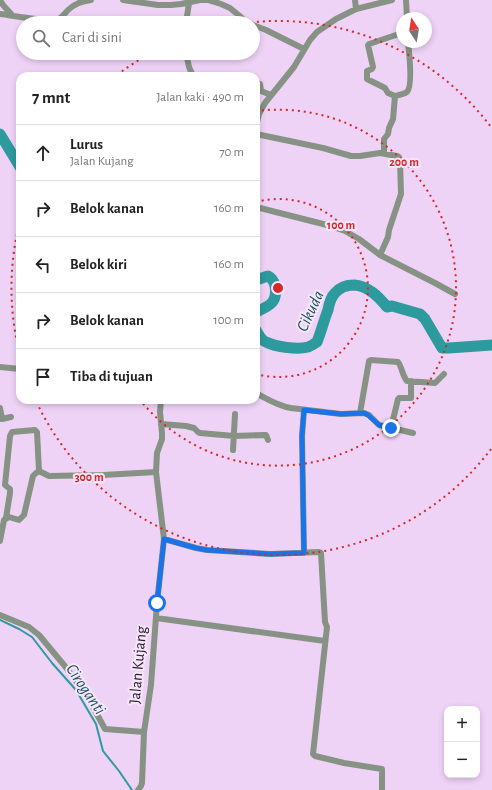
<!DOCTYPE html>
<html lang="id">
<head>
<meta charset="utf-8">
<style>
	body { margin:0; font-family:"Alegreya Sans",sans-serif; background:#f2f2f2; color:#222 }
	.controls { position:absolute; right:12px; bottom:12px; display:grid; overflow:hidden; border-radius:8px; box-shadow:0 2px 6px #0003 }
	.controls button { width:36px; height:36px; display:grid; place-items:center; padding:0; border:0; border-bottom:1px solid #e0e0e0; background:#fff; color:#222; font:20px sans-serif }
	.compass { position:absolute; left:396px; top:12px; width:36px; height:36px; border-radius:50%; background:#fff; box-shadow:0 2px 6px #0003; rotate:348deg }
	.stop { position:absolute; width:12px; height:12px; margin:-9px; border:3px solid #1a73e8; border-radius:50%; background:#fff }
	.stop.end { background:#1a73e8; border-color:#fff; box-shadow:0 1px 4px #0008 }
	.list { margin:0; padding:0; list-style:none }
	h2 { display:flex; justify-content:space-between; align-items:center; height:52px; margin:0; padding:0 16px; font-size:17px }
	h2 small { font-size:13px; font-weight:400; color:#767676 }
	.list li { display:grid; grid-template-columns:26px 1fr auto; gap:12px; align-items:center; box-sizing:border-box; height:56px; padding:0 16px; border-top:1px solid #e0e0e0 }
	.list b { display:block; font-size:15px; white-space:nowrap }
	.list p { margin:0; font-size:13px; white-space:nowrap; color:#767676 }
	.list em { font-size:13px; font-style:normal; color:#767676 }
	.icon { flex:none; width:22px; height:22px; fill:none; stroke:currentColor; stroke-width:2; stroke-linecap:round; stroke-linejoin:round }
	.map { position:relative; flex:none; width:492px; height:790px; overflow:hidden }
	.search { position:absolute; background:#fff; box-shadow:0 2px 6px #0003; left:16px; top:16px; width:244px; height:44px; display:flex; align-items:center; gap:10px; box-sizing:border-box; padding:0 14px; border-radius:22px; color:#767676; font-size:15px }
	.panel { position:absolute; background:#fff; box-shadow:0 2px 6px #0003; left:16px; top:72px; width:244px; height:332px; border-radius:12px }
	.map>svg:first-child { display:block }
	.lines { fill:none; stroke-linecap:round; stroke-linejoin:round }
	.stream { stroke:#2d9a9e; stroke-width:2 }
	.river { stroke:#2d9a9e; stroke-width:11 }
	.street { stroke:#869283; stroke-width:6 }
	.route { stroke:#1a73e8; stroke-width:5 }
	.ring { fill:none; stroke:#d62828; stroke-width:2; stroke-dasharray:2 4 }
	.labels { text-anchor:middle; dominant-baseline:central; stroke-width:4; stroke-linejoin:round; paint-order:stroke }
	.street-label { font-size:16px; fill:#271d2a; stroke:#f6e5fb }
	.water-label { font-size:17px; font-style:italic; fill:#1b5658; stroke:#f6e5fb }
	.centre { fill:#d62828; stroke:#f6e5fb; stroke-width:2 }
	.ring-label { font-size:12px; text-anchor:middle; font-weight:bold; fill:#d62828; stroke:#f6e5fb; stroke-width:4; stroke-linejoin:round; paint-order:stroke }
</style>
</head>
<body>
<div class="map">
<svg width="492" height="790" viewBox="0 0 492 790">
	<rect width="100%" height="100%" fill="#efd3f7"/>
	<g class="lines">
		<!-- stream -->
		<path class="stream" d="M0,620L19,629L32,637L52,663L76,690L96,724L103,751L119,771L132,790"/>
		<!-- river -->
		<path class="river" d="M0,134L20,167
			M256,280L268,276C272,278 274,281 275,286C278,303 269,306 256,312
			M256,330C259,335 261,340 266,342C276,347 298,350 308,347C311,346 314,344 317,342C321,332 324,320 328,310C329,304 331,297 335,293C340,287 347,285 354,285C368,286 378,296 387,307L392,306L420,314L425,319L442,348H449L492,345"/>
		<!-- street -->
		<path class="street" d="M0,0L3,5L12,15
			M123,0L158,5H171L181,4L200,0H208L221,4L230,8L241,17L243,20L246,23
			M355,0L356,9
			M406,0L407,18
			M0,14C11,15 51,23 59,19C63,17 65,13 68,10C74,4 82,1 91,0
			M186,23L189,3
			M253,25L266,30L304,49
			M186,53L189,67L193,76
			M224,76H225
			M256,83L260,84L261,91L271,95
			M395,96L388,93L385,88L367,79V71L372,69L373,67L368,45L369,44L402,33
			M256,126L259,114L265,103L294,67L310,40L317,32L336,19L356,9L392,0
			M256,134L323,148L351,156H360L380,153L397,156L399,157L400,160L401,194L389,230L388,237L380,255
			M384,153V139L388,134L389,128L393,119L395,96C399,95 404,94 407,92C413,86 409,51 408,42
			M256,207L327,225L345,231L359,239L380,255L435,283L455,294
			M0,367L20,369
			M256,393C267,399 278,406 291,408L341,414L364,413L369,415L379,425L413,433
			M0,408L2,419L11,417
			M304,410L302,436L304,553
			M360,413L369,361L371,360L398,362C402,367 402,375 407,381L435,383L444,374
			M161,424L186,426L194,428L198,432L200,433L234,436L266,435L268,440
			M391,428L398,399L399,398H411V381
			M233,450L235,414
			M6,518L10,493V489L5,485L10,436L12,432L35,430L37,432L39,471
			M164,539L196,548L207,550L270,554L319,552L321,553L325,622L327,627L313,754L315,756L344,763L382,769V790
			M0,541L4,520L9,517L19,520L24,515L33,476L36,473L39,471L49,476L103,475L156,472
			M0,615L29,627L39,635L64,665L87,696L105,729L144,732
			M156,618L325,641
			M138,790L141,786L142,783L144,732L151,685L157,603L164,539L156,472L157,453L162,439V433L160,412L161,400"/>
	</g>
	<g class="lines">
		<!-- route -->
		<path class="route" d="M157,603L164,539L196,548L207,550L270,554L304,553L302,436L304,410L341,414L364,413L368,415L379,425L391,428"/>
	</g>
	<!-- distance rings -->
	<g class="ring">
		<path d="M256 202A89 89 0 1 1 256 374"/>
		<path d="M256 111A178 178 0 1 1 140 400"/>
		<path d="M491 449A267 267 0 0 1 36 401M20 355A267 267 0 0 1 20 221M117 75A267 267 0 0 1 151 53M245 23A267 267 0 0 1 491 127"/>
	</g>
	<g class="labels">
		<!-- street labels -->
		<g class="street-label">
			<text transform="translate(138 665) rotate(-85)">Jalan Kujang</text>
		</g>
		<!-- water labels -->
		<g class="water-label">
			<text transform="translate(310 311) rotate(-65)">Cikuda</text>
			<text transform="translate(86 689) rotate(56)">Ciroganti</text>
		</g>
	</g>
	<circle cx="278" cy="288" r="6" class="centre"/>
	<g class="ring-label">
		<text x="404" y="166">200 m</text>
		<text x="341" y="229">100 m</text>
		<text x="89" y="481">300 m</text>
	</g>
</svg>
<div class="controls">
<button>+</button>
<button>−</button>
</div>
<svg class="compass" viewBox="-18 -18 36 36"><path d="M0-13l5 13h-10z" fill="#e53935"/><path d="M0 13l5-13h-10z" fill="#767676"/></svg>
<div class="stop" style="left:157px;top:603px"></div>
<div class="stop end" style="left:391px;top:428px"></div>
<div class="search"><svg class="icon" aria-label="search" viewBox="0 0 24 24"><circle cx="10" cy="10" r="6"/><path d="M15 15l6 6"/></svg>Cari di sini</div>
<section class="panel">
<h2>7 mnt<small>Jalan kaki · 490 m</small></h2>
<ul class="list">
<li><svg class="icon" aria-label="ahead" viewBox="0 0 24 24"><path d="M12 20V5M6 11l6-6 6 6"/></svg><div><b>Lurus</b><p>Jalan Kujang</p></div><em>70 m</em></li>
<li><svg class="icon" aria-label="right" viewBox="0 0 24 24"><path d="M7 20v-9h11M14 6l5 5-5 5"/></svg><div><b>Belok kanan</b></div><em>160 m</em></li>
<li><svg class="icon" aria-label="left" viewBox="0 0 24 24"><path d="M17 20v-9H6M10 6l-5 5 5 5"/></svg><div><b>Belok kiri</b></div><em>160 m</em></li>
<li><svg class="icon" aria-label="right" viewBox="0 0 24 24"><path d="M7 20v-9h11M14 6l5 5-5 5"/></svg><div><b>Belok kanan</b></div><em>100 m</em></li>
<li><svg class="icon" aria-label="arrive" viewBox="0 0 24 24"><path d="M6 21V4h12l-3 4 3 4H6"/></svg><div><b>Tiba di tujuan</b></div></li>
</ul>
</section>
</div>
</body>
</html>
